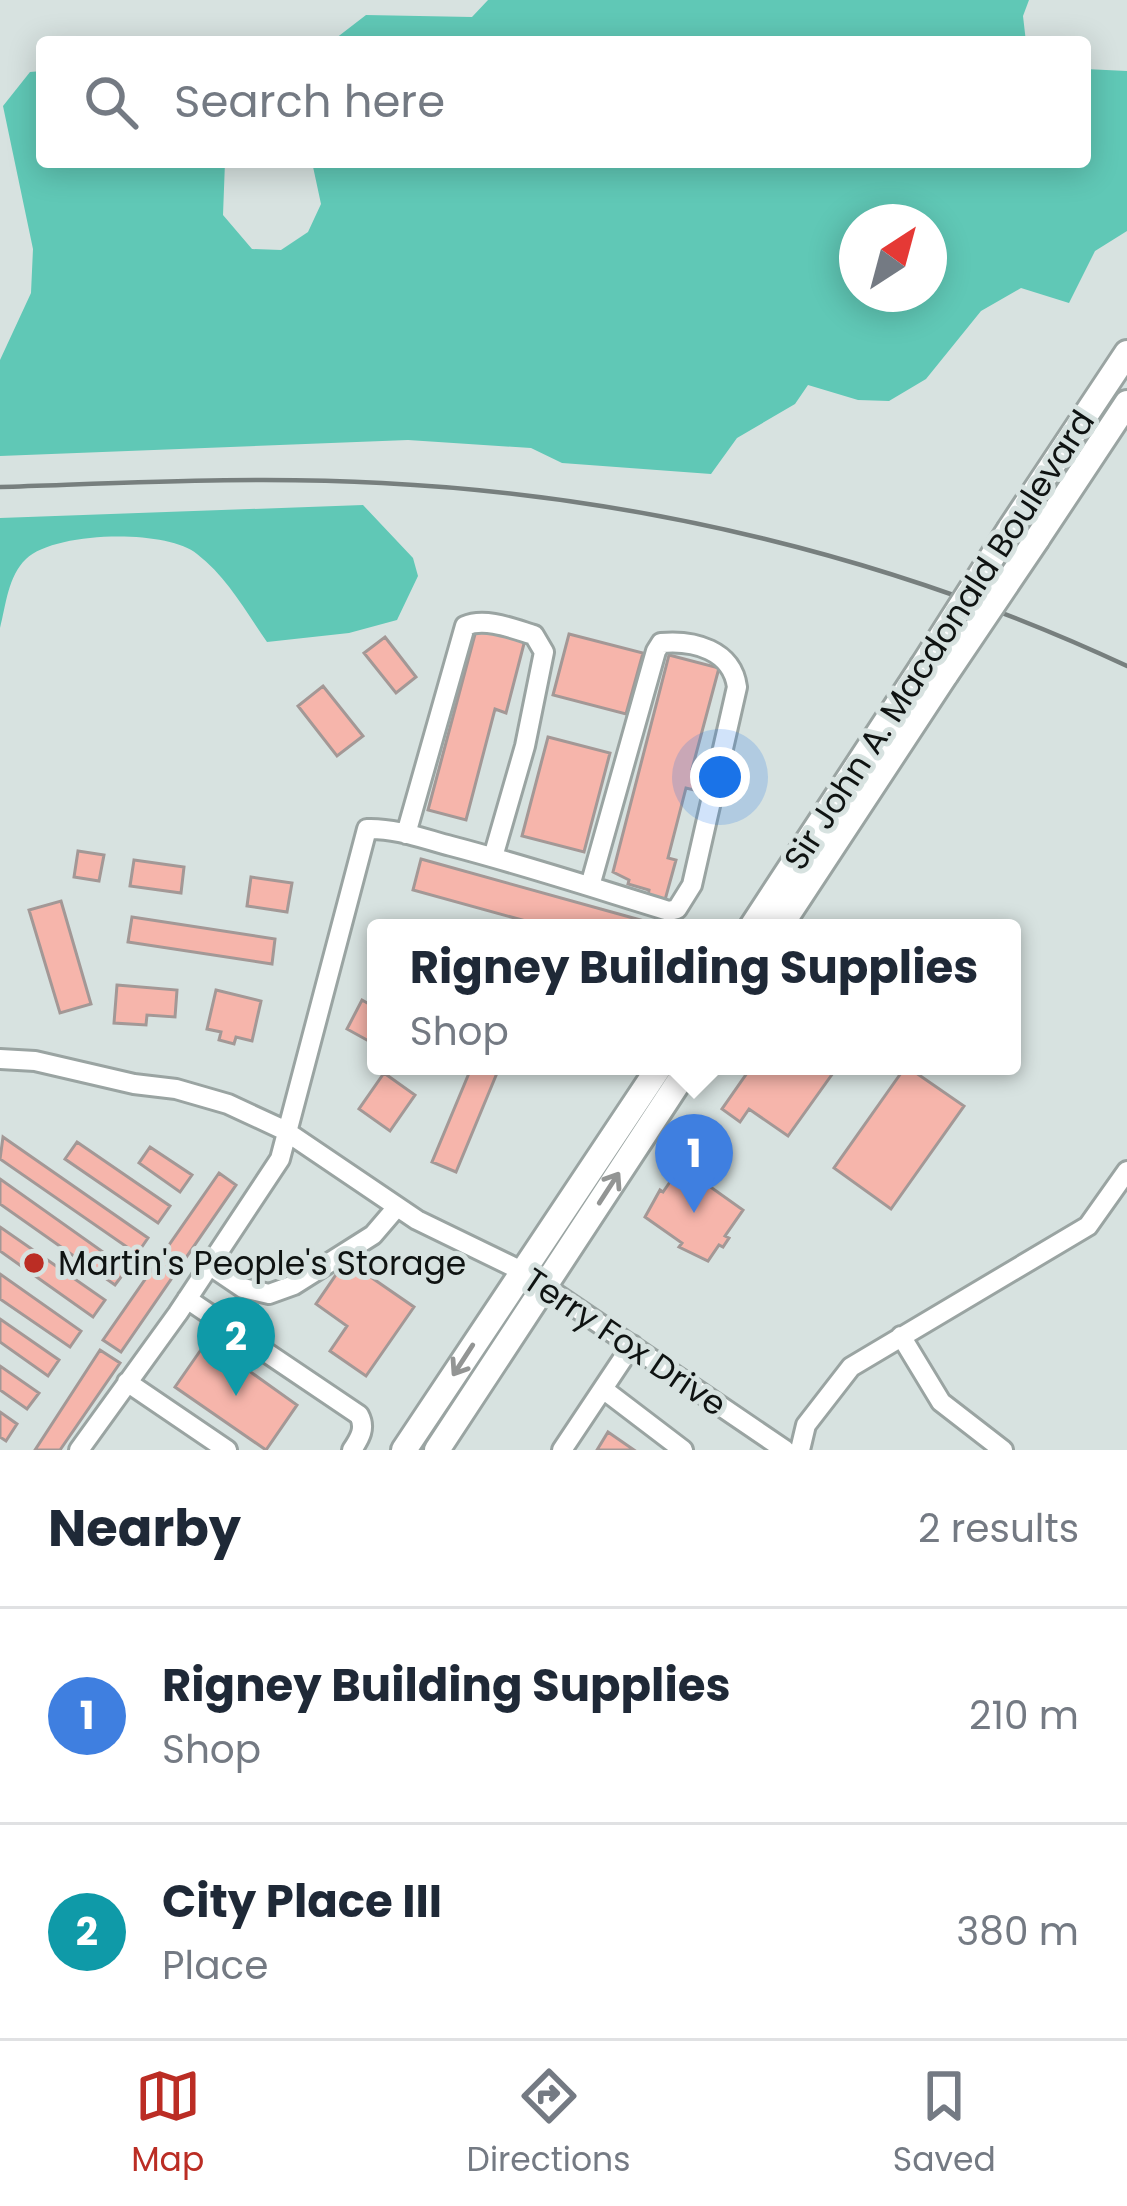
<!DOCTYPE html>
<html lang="en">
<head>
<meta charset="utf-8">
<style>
	body { margin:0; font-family:Poppins,sans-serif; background:#f2f2f3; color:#1f2937 }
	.compass { position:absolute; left:839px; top:204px; width:108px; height:108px; border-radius:50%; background:#fff; box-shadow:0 6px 30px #0003; rotate:36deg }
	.you { position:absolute; left:720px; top:777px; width:42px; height:42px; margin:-30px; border:9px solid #fff; border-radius:50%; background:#1a73e8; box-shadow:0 0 0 18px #1a73e833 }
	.badge { display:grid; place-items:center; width:78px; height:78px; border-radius:50%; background:#bb2d24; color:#fff; font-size:39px; font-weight:700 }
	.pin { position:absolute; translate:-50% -99px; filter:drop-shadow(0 3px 6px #0008) }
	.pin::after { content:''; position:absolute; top:63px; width:42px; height:36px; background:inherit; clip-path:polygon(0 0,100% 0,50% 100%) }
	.popup { position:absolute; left:367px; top:919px; width:654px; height:156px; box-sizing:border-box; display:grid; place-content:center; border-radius:12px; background:#fff; filter:drop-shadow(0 3px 9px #0005); font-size:39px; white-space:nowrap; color:#747a83 }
	.popup b { font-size:45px; color:#1f2937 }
	.popup::after { content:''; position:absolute; left:50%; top:100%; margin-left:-24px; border:24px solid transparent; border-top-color:#fff }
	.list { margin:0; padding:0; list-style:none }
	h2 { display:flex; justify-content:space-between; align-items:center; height:156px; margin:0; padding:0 48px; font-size:51px }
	h2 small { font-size:39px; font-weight:400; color:#747a83 }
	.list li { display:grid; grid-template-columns:78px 1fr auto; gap:36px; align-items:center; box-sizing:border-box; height:216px; padding:0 48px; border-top:3px solid #e0e1e3 }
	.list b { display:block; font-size:45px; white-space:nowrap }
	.list p { margin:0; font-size:39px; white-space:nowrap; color:#747a83 }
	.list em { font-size:39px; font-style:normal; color:#747a83 }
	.icon { flex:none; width:66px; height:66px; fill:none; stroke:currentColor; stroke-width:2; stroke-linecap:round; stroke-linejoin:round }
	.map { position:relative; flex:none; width:1127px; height:1450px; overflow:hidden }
	.search { position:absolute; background:#fff; box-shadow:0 6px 30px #0003; left:36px; right:36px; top:36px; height:132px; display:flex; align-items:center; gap:30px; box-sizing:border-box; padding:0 42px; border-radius:12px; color:#747a83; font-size:45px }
	.sheet { height:588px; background:#fff }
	nav { display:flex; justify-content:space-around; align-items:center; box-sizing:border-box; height:168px; border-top:3px solid #e0e1e3; background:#fff; font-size:33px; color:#747a83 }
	nav a { display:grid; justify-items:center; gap:6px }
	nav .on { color:#bb2d24 }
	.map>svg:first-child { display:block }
	.green { fill:#60c8b6; fill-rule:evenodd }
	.building { fill:#f6b5ab; stroke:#a39896; stroke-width:3 }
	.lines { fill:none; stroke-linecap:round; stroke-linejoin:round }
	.minor-casing { stroke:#9aa4a2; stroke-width:24 }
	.major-casing { stroke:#9aa4a2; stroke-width:30 }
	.minor { stroke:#fff; stroke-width:18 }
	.major { stroke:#fff; stroke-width:24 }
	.rail { stroke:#777f7e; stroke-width:4.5 }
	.major-bridge-casing { stroke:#9aa4a2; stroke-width:30; stroke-linecap:butt }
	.major-bridge { stroke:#fff; stroke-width:24 }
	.oneway { stroke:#939594 }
	.poi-dot { fill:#bb2d24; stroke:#d7e2e0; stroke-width:4.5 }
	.labels { text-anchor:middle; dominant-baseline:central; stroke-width:10; stroke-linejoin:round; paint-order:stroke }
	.street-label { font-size:33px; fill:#0f1312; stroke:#d7e2e0 }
	.poi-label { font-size:33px; fill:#0f1312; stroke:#d7e2e0; text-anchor:start }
</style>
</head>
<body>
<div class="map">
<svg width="1127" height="1450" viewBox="0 0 1127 1450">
	<rect width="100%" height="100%" fill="#d7e2e0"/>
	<!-- green -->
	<path class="green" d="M488,0H1029L1023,16L1026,42H331L366,15L472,17Z
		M1085,69L1127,71V231L1095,251L1069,303L1021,288L981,311L926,379L889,401L858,400L808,385L795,404L737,438L711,474L562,463L531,448L408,440L0,456V360L31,293L33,249L3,106L30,72L42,71V162H225L223,215L252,249L281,250L308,232L321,204L312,162H1085ZM929,222V294H857V222Z
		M363,505L413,558L418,576L397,620L349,633L267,642C246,612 227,577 197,554C167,529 55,531 26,559C8,576 6,605 0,628V518Z"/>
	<!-- building -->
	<path class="building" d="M478,623L526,636L506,713L495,709L466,820L428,810Z
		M569,634L643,653L626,714L553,695Z
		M385,637L416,677L396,693L364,653Z
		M669,655L719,668L692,769L699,771L694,790L686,788L668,858L676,860L665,900L648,895L649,890L628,884L629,880L613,872Z
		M323,686L363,736L337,756L298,706Z
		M548,737L610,753L584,852L522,836Z
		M78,851L104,855L99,881L74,877Z
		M421,859L662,926V928H551L413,890Z
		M134,860L184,867L181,893L130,886Z
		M251,877L292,883L287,912L247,906Z
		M61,901L91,1004L60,1013L29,910Z
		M132,917L275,939L272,964L128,942Z
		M117,985L177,990L175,1017L147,1015L146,1025L114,1023Z
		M216,990L261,1001L252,1041L236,1037L234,1044L219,1040L221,1032L207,1029Z
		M362,1000L376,1008V1045L347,1029Z
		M472,1066L497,1073L456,1172L432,1162Z
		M752,1066H838L788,1136L749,1109L740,1122L722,1109Z
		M906,1066L964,1106L891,1209L834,1168Z
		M384,1073L415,1095L390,1131L359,1109Z
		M3,1137L148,1238L137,1254L0,1159Z
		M77,1142L170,1206L158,1223L65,1159Z
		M150,1147L192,1175L180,1192L139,1163Z
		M681,1166L743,1210L725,1236L729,1238L723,1247L719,1245L708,1261L679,1247L682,1243L645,1217L660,1190L663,1192Z
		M219,1173L236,1185L121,1352L103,1340Z
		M0,1179L127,1269L115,1285L0,1204Z
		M0,1227L105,1300L93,1317L0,1251Z
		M346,1260L414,1307L366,1376L330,1351L347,1326L316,1304Z
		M0,1274L81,1331L70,1347L0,1299Z
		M0,1319L59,1360L48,1376L0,1342Z
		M207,1341L297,1405L266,1450L175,1387Z
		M100,1350L120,1363L60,1450H35Z
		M0,1366L39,1393L27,1409L0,1390Z
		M0,1412L17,1424L6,1441L0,1437Z
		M608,1432L634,1450H597Z"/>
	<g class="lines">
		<defs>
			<path id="minor" d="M406,834L465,626C485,617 514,629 534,635L544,652L525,746L493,857
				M0,1059L35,1061L134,1084L176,1089L228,1104L284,1130L417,1220L522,1271L785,1450
				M209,1265L243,1288L269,1294L294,1285L373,1235L397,1207
				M187,1299L359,1415C366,1428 360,1438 352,1450
				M901,1336L941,1402L1003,1450
				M127,1382L227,1450
				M603,1389L683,1450
				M79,1450L178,1313L280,1159L367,829C396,828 424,839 451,846C524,865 597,889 669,911L677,909L692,885L737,687C732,650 694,640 661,643L656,651L590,886
				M562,1450L632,1345
				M800,1450L806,1425L851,1367L1088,1226L1127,1171"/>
			<path id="major" d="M1010,529L1127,353
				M1037,539L1127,403
				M751,928L922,667
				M779,928L946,674
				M404,1450L660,1066
				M437,1450L689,1066"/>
		</defs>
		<!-- minor casing -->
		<use href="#minor" class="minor-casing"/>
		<!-- major casing -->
		<use href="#major" class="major-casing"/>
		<!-- minor -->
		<use href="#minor" class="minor"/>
		<!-- major -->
		<use href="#major" class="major"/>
		<!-- rail -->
		<path class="rail" d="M0,487C127,483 255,476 382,483C638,496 894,557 1127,666"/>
		<defs>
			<path id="major-bridge" d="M922,667L1010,529
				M946,674L1037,539"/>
		</defs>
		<!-- major-bridge casing -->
		<use href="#major-bridge" class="major-bridge-casing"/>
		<!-- major-bridge -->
		<use href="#major-bridge" class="major-bridge"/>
	</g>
	<!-- one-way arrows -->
	<defs><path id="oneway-shaft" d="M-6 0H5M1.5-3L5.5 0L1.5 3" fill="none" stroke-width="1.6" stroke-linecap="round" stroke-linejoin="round" transform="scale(3)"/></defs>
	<g class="oneway">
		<use href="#oneway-shaft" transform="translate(609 1188) rotate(-57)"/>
		<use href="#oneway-shaft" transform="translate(463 1360) rotate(123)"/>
	</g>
	<!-- markers -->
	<circle class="poi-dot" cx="34" cy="1263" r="12"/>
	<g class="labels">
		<!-- street labels -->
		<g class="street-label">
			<text transform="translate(939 640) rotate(-57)">Sir John A. Macdonald Boulevard</text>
			<text transform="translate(625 1342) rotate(34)">Terry Fox Drive</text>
		</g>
		<!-- poi labels -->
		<g class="poi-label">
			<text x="58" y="1263">Martin's People's Storage</text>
		</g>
	</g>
</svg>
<svg class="compass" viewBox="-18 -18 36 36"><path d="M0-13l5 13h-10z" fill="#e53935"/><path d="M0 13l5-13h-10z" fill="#747a83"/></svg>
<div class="you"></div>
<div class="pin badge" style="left:694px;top:1213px;background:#3f7fe0">1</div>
<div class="popup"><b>Rigney Building Supplies</b>Shop</div>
<div class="pin badge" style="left:236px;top:1396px;background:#0f9aa8">2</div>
<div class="search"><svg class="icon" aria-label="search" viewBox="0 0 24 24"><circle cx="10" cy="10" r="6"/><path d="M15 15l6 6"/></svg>Search here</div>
</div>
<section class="sheet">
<h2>Nearby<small>2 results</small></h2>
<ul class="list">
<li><span class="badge" style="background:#3f7fe0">1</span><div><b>Rigney Building Supplies</b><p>Shop</p></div><em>210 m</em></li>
<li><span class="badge" style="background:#0f9aa8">2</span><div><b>City Place III</b><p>Place</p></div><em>380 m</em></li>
</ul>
</section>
<nav>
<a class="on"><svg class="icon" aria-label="map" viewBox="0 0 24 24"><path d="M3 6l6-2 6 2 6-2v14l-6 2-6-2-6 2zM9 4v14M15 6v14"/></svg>Map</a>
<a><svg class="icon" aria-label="directions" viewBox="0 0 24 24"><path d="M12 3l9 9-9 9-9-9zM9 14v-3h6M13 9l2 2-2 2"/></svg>Directions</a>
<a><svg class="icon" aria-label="saved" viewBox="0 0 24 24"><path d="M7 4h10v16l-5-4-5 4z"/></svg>Saved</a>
</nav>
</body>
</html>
